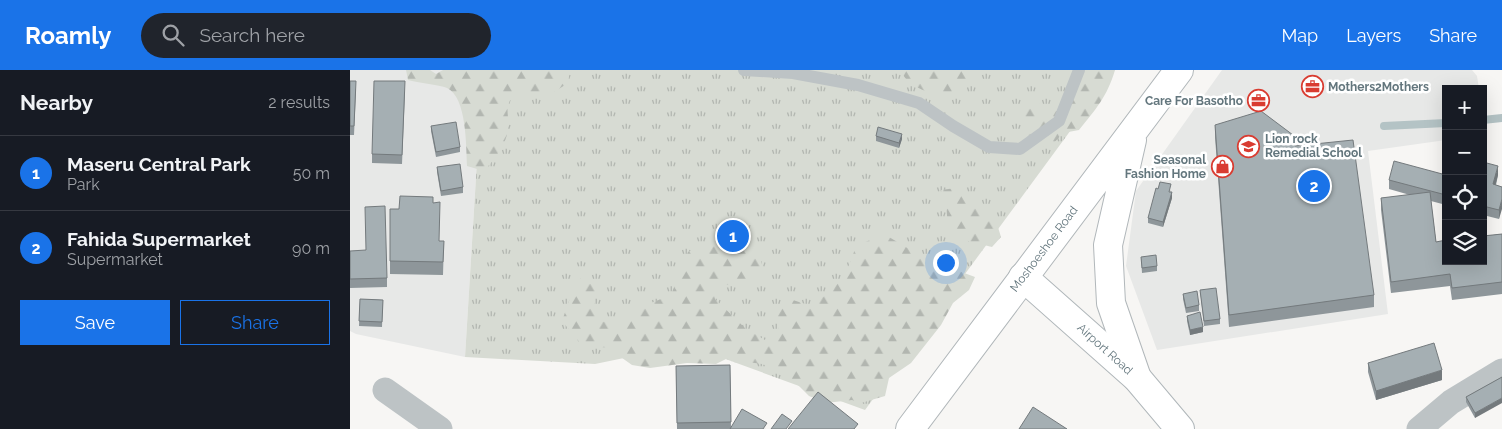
<!DOCTYPE html>
<html lang="en">
<head>
<meta charset="utf-8">
<style>
	body { margin:0; font-family:Raleway,sans-serif; background:#20242c; color:#f1f3f6 }
	.controls { position:absolute; right:15px; top:15px; display:grid; overflow:hidden; border-radius:0px; box-shadow:0 5px 20px #0002 }
	.controls button { width:45px; height:45px; display:grid; place-items:center; padding:0; border:0; border-bottom:1px solid #363941; background:#171b24; color:#f1f3f6; font:25px sans-serif }
	.you { position:absolute; left:595px; top:192px; width:18px; height:18px; margin:-12px; border:4px solid #fff; border-radius:50%; background:#1a73e8; box-shadow:0 0 0 8px #1a73e833 }
	.badge { display:grid; place-items:center; width:32px; height:32px; border-radius:50%; background:#1a73e8; color:#fff; font-size:16px; font-weight:700 }
	.pin { position:absolute; translate:-50% -50%; border:2px solid #fff; box-shadow:0 1px 5px #0006 }
	.list { margin:0; padding:0; list-style:none }
	h2 { display:flex; justify-content:space-between; align-items:center; height:65px; margin:0; padding:0 20px; font-size:21px }
	h2 small { font-size:16px; font-weight:400; color:#9ea1a6 }
	.list li { display:grid; grid-template-columns:32px 1fr auto; gap:15px; align-items:center; box-sizing:border-box; height:75px; padding:0 20px; border-top:1px solid #363941 }
	.list b { display:block; font-size:19px; white-space:nowrap }
	.list p { margin:0; font-size:16px; white-space:nowrap; color:#9ea1a6 }
	.list em { font-size:16px; font-style:normal; color:#9ea1a6 }
	.actions { display:flex; gap:10px; padding:15px 20px }
	.actions a { flex:1; padding:11px 0; border:1px solid #1a73e8; border-radius:0px; text-align:center; font-size:18px; color:#1a73e8 }
	.actions .main { background:#1a73e8; color:#fff }
	.icon { flex:none; width:28px; height:28px; fill:none; stroke:currentColor; stroke-width:2; stroke-linecap:round; stroke-linejoin:round }
	.map { position:relative; flex:none; width:1152px; height:359px; overflow:hidden }
	header { display:flex; align-items:center; gap:30px; box-sizing:border-box; height:70px; padding:0 25px; background:#1a73e8; color:#fff }
	header strong { font-size:24px }
	nav { display:flex; gap:28px; margin-inline-start:auto; font-size:18px }
	.search { width:350px; height:45px; background:#20242c; display:flex; align-items:center; gap:12px; box-sizing:border-box; padding:0 18px; border-radius:28px; color:#9ea1a6; font-size:19px }
	main { display:flex }
	aside { flex:1; background:#171b24 }
	.map>svg:first-child { display:block }
	.built { fill:#e7e8e7 }
	.grass { fill:url(#grass-tufts) }
	.forest { fill:url(#forest-firs) }
	.lines { fill:none; stroke-linecap:round; stroke-linejoin:round }
	.stream { stroke:#b4c3c5; stroke-width:8 }
	.secondary-casing { stroke:#b0b7ba; stroke-width:30 }
	.primary-casing { stroke:#b1b7ba; stroke-width:30 }
	.lane { stroke:#bdc3c5; stroke-width:12 }
	.street { stroke:#bdc3c5; stroke-width:25 }
	.secondary { stroke:#fff; stroke-width:28 }
	.primary { stroke:#fff; stroke-width:28 }
	.wall { fill:#8e969a }
	.shaded-wall { fill:#747a7d }
	.building { fill:#a5afb3; stroke:#747a7d }
	.labels { text-anchor:middle; dominant-baseline:central; stroke-width:5; stroke-linejoin:round; paint-order:stroke }
	.poi-label { font-size:12px; font-weight:bold; fill:#63767d; stroke:#fff; text-anchor:start }
	.street-label { font-size:12px; fill:#63767d; stroke:#fff }
</style>
</head>
<body>
<header>
<strong>Roamly</strong>
<div class="search"><svg class="icon" aria-label="search" viewBox="0 0 24 24"><circle cx="10" cy="10" r="6"/><path d="M15 15l6 6"/></svg>Search here</div>
<nav><a>Map</a><a>Layers</a><a>Share</a></nav>
</header>
<main>
<aside>
<h2>Nearby<small>2 results</small></h2>
<ul class="list">
<li><span class="badge">1</span><div><b>Maseru Central Park</b><p>Park</p></div><em>50 m</em></li>
<li><span class="badge">2</span><div><b>Fahida Supermarket</b><p>Supermarket</p></div><em>90 m</em></li>
</ul>
<div class="actions"><a class="main">Save</a><a>Share</a></div>
</aside>
<div class="map">
<svg width="1152" height="359" viewBox="0 0 1152 359">
	<defs>
		<pattern id="grass-tufts" width="24" height="20" patternUnits="userSpaceOnUse" patternTransform="scale(1.25)"><rect width="24" height="20" fill="#d7dbd3"/><path d="M3 7l-1-3M5 7V3M7 7l1-3M15 17l-1-3M17 17v-4M19 17l1-3" fill="none" stroke="#b2b6b0"/></pattern>
		<pattern id="forest-firs" width="22" height="20" patternUnits="userSpaceOnUse" patternTransform="scale(1.25)"><rect width="22" height="20" fill="#d7dbd3"/><path d="M5 1l3.5 6h-7zM16 11l3.5 6h-7z" fill="#b2b6b0"/></pattern>
	</defs>
	<rect width="100%" height="100%" fill="#f7f6f4"/>
	<!-- built -->
	<path class="built" d="M0,0H113L129,58L115,287L6,264L0,261Z
		M872,0H1122L1127,6L1129,19H1096V70L1018,81L1038,244L807,280L776,196L786,121Z"/>
	<!-- grass -->
	<path class="grass" d="M113,0H765L515,340L337,275L245,294L115,287L129,58Z"/>
	<!-- forest -->
	<path class="forest" d="M56,0H80L86,4L93,0H220L218,13L198,26L163,24C154,42 159,39 158,57C158,73 144,90 134,101L117,96C116,77 117,27 97,18C92,15 67,13 58,10Z
		M551,0H627L613,24L600,30C585,24 556,18 551,0Z
		M740,0H765C757,27 746,39 729,60L713,63L702,75L687,77C666,61 671,51 678,29L685,30L697,41H712L740,5Z
		M606,118L617,122L643,141L651,167L642,177L606,168L598,159L596,131L591,120Z
		M534,164L574,188L625,207L619,220L603,233L591,255L561,293L539,308L535,326L511,333L502,330L476,333L459,326L436,303L412,294L376,289L366,294L337,293L300,298L282,295L258,278L231,274L212,251L220,228L231,208L247,218L244,234L251,251L268,255L296,235L321,225L338,182C365,168 378,169 408,176L414,204L388,214L366,215L365,229L395,258L420,273L429,265L426,240L443,230L461,236C490,215 495,209 506,176Z"/>
	<g class="lines">
		<!-- stream -->
		<path class="stream" d="M1133,50L1152,48
			M1034,56L1096,53"/>
		<defs>
			<path id="secondary" d="M673,207L787,308L830,359"/>
			<path id="primary" d="M782,70L758,175L761,233L787,308
				M560,359L829,0"/>
		</defs>
		<!-- secondary casing -->
		<use href="#secondary" class="secondary-casing"/>
		<!-- primary casing -->
		<use href="#primary" class="primary-casing"/>
		<!-- lane -->
		<path class="lane" d="M394,0L443,3L508,15L569,33L603,56L639,77L670,79L709,51L729,0"/>
		<!-- street -->
		<path class="street" d="M35,320L90,359
			M1069,359L1101,332L1152,301"/>
		<!-- secondary -->
		<use href="#secondary" class="secondary"/>
		<!-- primary -->
		<use href="#primary" class="primary"/>
	</g>
	<!-- wall -->
	<path class="wall" d="M0,11L6,20L4,65H0Z
		M55,21L52,94L22,93V84Z
		M865,55L945,76L1024,225V237L879,257L865,67Z
		M81,56L110,77V82L86,87L81,61Z
		M526,66L552,69L549,78L526,71Z
		M1133,92L1148,105L1146,115L1152,117L1149,149L1133,145Z
		M87,97L113,117V123L91,126L87,102Z
		M1096,105V135L1081,131L1086,172L1152,164V224L1102,230L1100,216L1041,223L1031,140V128L1060,125L1039,119V110Z
		M821,120L820,122L822,128L813,157L798,153V148Z
		M83,133L89,171H94L93,205L40,204V139H49Z
		M0,181L37,208V217L0,218Z
		M791,187L807,196V201L792,203Z
		M850,220L870,249V254L854,256Z
		M833,224L849,235V241L836,243L833,229Z
		M10,229L33,230L32,257L9,256Z
		M837,246L853,262L840,265L837,251Z
		M1018,293L1092,310L1026,330L1018,302Z
		M380,295L381,357L417,359H327L326,296Z
		M1152,307L1125,348L1116,332V327Z"/>
	<!-- shaded-wall -->
	<path class="shaded-wall" d="M552,64V69L549,78V73Z
		M1148,96V105L1143,124V114Z
		M822,122V128L813,157V152Z
		M1152,129V139L1149,149V140Z
		M853,257V262L840,265V260Z
		M1092,300V310L1026,330V321Z
		M1152,328V333L1125,348V343Z"/>
	<!-- building -->
	<path class="building" d="M0,11H6L4,56H0Z
		M24,11H55L52,85L22,84Z
		M911,41L943,65L945,76L1003,70L1024,225L879,245L865,55Z
		M106,52L110,77L86,82L81,56Z
		M528,57L552,64L549,73L526,66Z
		M1044,91L1096,105V125L1039,110Z
		M1133,92L1148,96L1143,114L1152,117V129L1149,140L1133,136Z
		M110,94L113,117L91,121L87,97Z
		M810,112L821,114L819,122H822L813,152L798,148L806,118L808,119Z
		M1080,122L1086,172L1096,170V191H1133V166L1152,164V212L1102,218L1100,204L1041,212L1031,128Z
		M50,126L83,127V133L90,132L89,171H94L93,192L40,191V139H49Z
		M35,136L37,208L0,209V181L16,180L15,137Z
		M806,185L807,196L792,198L791,187Z
		M866,218L870,249L854,251L850,220Z
		M847,221L849,235L836,238L833,224Z
		M10,229L33,230L32,252L9,251Z
		M850,242L853,257L840,260L837,246Z
		M1084,273L1092,300L1026,321L1018,293Z
		M380,295L381,352L327,353L326,296Z
		M1152,307V328L1125,343L1116,327Z
		M468,322L508,354L504,359H438Z
		M683,337L717,359H669Z
		M392,339L417,353L413,359H380Z
		M432,344L442,351L436,359H421Z"/>
	<!-- icons -->
	<defs>
		<symbol id="office-ring" viewBox="-11 -11 22 22"><circle r="9.5" fill="#fff" stroke="#d93c31" stroke-width="1.5"/><path d="M-6-3h4V-5.5h4V-3h4V5H-6ZM-1-4.5V-3h2v-1.5ZM-6 0V1H6V0Z" fill="#d93c31"/></symbol>
		<symbol id="school-ring" viewBox="-11 -11 22 22"><circle r="9.5" fill="#fff" stroke="#d93c31" stroke-width="1.5"/><path d="M0-5L7-2L0 1L-7-2ZM-4 1L0 2.5L4 1V4Q0 6-4 4Z" fill="#d93c31"/></symbol>
		<symbol id="shop-ring" viewBox="-11 -11 22 22"><circle r="9.5" fill="#fff" stroke="#d93c31" stroke-width="1.5"/><path d="M-5-2.5h2.3a2.7 3.5 0 0 1 5.4 0H5L5.5 6h-11ZM-1.5-2.5h3a1.5 2.3 0 0 0-3 0Z" fill="#d93c31"/></symbol>
	</defs>
	<g fill-rule="evenodd">
		<use href="#office-ring" x="950" y="4" width="25" height="25"/>
		<use href="#office-ring" x="896" y="18" width="25" height="25"/>
		<use href="#school-ring" x="886" y="64" width="25" height="25"/>
		<use href="#shop-ring" x="860" y="84" width="25" height="25"/>
	</g>
	<g class="labels">
		<!-- poi labels -->
		<g class="poi-label">
			<text x="978" y="17">Mothers2Mothers</text>
			<text x="893" y="31" text-anchor="end">Care For Basotho</text>
			<text x="915" y="69">Lion rock<tspan x="915" dy="14">Remedial School</tspan></text>
			<text x="856" y="90" text-anchor="end">Seasonal<tspan x="856" dy="14">Fashion Home</tspan></text>
		</g>
		<!-- street labels -->
		<g class="street-label">
			<text transform="translate(694 179) rotate(-53)">Moshoeshoe Road</text>
			<text transform="translate(755 279) rotate(42)">Airport Road</text>
		</g>
	</g>
</svg>
<div class="controls">
<button>+</button>
<button>−</button>
<button><svg class="icon" aria-label="locate" viewBox="0 0 24 24"><circle cx="12" cy="12" r="6"/><path d="M12 2v4M12 18v4M2 12h4M18 12h4"/></svg></button>
<button><svg class="icon" aria-label="layers" viewBox="0 0 24 24"><path d="M12 4l9 5-9 5-9-5zM3 14l9 5 9-5"/></svg></button>
</div>
<div class="you"></div>
<div class="pin badge" style="left:383px;top:166px">1</div>
<div class="pin badge" style="left:964px;top:116px">2</div>
</div>
</main>
</body>
</html>
